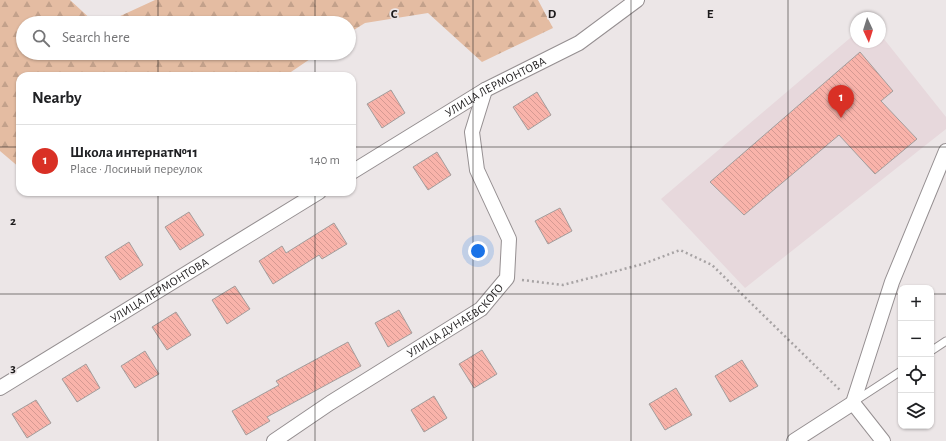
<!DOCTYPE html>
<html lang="en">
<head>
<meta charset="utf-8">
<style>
	body { margin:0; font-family:"Alegreya Sans",sans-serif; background:#f6f6f6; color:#202124 }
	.controls { position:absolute; right:12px; bottom:12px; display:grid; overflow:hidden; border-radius:8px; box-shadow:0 1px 3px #0004 }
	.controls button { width:36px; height:36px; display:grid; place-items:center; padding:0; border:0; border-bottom:1px solid #e0e0e0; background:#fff; color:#202124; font:20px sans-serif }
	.compass { position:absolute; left:850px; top:12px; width:36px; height:36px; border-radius:50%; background:#fff; box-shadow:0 1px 3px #0004; rotate:176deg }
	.you { position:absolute; left:478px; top:251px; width:14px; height:14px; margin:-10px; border:3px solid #fff; border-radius:50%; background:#1a73e8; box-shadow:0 0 0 6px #1a73e833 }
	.badge { display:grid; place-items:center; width:26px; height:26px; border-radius:50%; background:#d93025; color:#fff; font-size:13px; font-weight:700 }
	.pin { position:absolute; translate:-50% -33px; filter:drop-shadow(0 1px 2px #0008) }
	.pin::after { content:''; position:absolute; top:21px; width:14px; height:12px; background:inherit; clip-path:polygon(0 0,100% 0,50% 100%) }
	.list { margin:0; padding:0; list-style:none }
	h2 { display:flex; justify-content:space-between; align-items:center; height:52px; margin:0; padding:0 16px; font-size:17px }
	h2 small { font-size:13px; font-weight:400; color:#757577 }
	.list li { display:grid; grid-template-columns:26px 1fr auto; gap:12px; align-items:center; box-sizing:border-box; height:72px; padding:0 16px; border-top:1px solid #e0e0e0 }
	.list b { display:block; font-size:15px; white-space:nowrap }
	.list p { margin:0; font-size:13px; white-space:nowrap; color:#757577 }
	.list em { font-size:13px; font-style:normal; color:#757577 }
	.icon { flex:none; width:22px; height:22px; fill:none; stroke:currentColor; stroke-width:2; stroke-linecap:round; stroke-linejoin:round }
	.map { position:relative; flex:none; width:946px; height:441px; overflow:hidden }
	.search { position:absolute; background:#fff; box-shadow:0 1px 3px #0004; left:16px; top:16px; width:340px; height:44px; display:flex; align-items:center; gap:10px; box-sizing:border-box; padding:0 14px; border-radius:22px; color:#757577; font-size:15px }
	.panel { position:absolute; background:#fff; box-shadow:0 1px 3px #0004; left:16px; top:72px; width:340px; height:124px; border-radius:12px }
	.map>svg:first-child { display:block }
	.built { fill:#e7d8dc }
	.forest { fill:url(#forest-firs) }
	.building { fill:url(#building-back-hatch); stroke:#a39d9c }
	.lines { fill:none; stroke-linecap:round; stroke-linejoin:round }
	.lane-casing { stroke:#958f91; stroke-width:9 }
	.street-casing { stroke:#958f91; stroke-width:16 }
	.path { stroke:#a7a3a4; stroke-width:2.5; stroke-dasharray:2 3; stroke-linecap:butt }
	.lane { stroke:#fff; stroke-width:7 }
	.street { stroke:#fff; stroke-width:14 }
	.grid { fill:none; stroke:#1d1b1c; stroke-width:1; stroke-opacity:0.55 }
	.labels { text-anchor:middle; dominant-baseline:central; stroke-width:3.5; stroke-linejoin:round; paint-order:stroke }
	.street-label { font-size:12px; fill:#1d1b1c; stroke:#ece6e7 }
	.grid-label { font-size:13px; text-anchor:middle; font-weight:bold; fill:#1d1b1c; stroke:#ece6e7; stroke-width:3.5; stroke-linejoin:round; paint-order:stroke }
</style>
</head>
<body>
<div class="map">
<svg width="946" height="441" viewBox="0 0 946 441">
	<defs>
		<pattern id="forest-firs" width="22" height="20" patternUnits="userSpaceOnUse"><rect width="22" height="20" fill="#e4bca2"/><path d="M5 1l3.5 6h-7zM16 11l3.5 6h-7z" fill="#c3a18b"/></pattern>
		<pattern id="building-back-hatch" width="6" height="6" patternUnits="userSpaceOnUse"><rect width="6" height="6" fill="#f9b3aa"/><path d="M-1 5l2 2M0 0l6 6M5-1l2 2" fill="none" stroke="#d59992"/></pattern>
	</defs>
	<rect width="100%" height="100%" fill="#ece6e7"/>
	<!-- built -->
	<path class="built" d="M856,33V42H880V34L946,117V129L745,288L661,199Z"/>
	<!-- forest -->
	<path class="forest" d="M0,0H70L95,23H23V53H319L285,76H20V168L0,151Z
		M155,0H538L553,28L482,62L428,13L365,23L349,33V23H105Z"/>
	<!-- building -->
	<path class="building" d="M860,52L893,91L881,101L917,139L875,174L839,135L744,215L710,182Z
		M391,90L405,113L382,128L367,104Z
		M537,92L551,115L528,130L513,107Z
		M437,152L451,175L428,190L413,167Z
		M560,208L572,231L548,244L535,221Z
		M189,212L204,235L180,250L165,227Z
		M334,223L347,244L322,259L319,255L273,284L259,261L282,246L286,253Z
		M129,242L143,265L120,280L105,257Z
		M235,286L250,309L227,324L212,300Z
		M399,310L412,333L388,347L375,323Z
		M176,312L191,335L167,350L152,327Z
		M348,342L361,366L267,417L270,421L246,435L232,411L279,385L276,381Z
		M482,350L497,374L474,388L459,364Z
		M145,351L159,374L135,388L121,366Z
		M742,360L758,386L730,402L715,376Z
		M86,364L100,388L77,402L62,379Z
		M676,388L692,415L665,430L649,404Z
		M434,396L447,418L424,432L411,410Z
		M36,400L51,423L27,438L12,414Z"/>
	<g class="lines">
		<defs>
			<path id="lane" d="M931,351L946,341
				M855,401L901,371"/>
			<g id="street">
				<path id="s1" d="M352,172L485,90L579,43L637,0"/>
				<path id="s2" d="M0,388L319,192"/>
				<path d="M853,403L892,282L946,151"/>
				<path d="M853,403L883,441"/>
				<path id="s3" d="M274,441L330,403L481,309L507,278L509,239L477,170L472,132L485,90"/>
				<path d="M794,441L853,403"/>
			</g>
		</defs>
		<!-- lane casing -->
		<use href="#lane" class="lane-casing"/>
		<!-- street casing -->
		<use href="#street" class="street-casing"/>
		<!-- path -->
		<path class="path" d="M522,280L563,285L643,264L680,250L712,265L841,391"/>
		<!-- lane -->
		<use href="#lane" class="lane"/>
		<!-- street -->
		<use href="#street" class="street"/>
	</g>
	<!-- grid -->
	<path class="grid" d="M158,0V23M315,0V23M473,0V441M631,0V441M788,0V441M158,53V76M315,53V76M0,147H20M352,147H946M158,192V441M315,192V441M0,294H901M931,294H946"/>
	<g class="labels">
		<!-- street labels -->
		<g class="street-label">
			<text stroke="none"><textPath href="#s1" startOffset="167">УЛИЦА ЛЕРМОНТОВА</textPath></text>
			<text stroke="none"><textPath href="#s2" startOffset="187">УЛИЦА ЛЕРМОНТОВА</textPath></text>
			<text stroke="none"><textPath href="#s3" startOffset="218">УЛИЦА ДУНАЕВСКОГО</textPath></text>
		</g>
	</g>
	<g class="grid-label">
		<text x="394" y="18">C</text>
		<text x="552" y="18">D</text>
		<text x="710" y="18">E</text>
		<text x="13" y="225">2</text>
		<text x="13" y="372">3</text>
	</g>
</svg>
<div class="controls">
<button>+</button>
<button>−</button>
<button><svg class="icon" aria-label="locate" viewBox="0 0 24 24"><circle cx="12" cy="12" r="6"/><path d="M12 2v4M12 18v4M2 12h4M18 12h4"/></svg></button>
<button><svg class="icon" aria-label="layers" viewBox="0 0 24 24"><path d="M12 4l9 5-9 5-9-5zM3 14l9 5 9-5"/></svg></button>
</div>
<svg class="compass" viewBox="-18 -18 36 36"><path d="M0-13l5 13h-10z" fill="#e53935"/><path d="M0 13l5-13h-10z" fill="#757577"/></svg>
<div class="you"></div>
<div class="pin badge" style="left:841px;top:118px">1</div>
<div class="search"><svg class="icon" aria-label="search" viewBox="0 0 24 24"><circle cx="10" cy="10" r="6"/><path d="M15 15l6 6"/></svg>Search here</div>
<section class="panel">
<h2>Nearby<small></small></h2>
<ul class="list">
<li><span class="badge">1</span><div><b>Школа интернат№11</b><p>Place · Лосиный переулок</p></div><em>140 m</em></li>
</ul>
</section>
</div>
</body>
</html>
